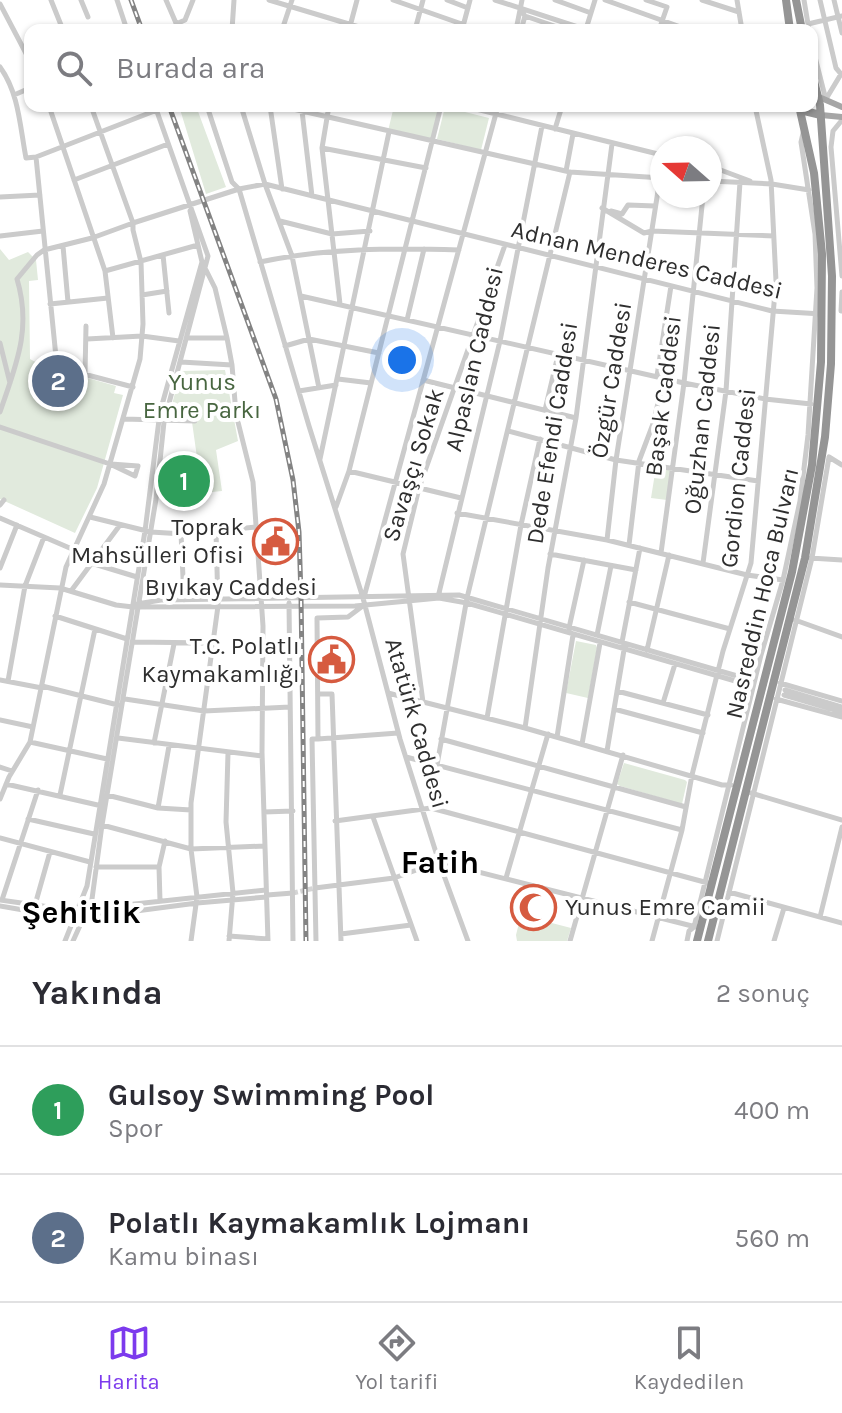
<!DOCTYPE html>
<html lang="tr">
<head>
<meta charset="utf-8">
<style>
	body { margin:0; font-family:Karla,sans-serif; background:#f2f2f3; color:#2b2b33 }
	.compass { position:absolute; left:650px; top:136px; width:72px; height:72px; border-radius:50%; background:#fff; box-shadow:0 2px 6px #0004; rotate:290deg }
	.you { position:absolute; left:402px; top:360px; width:28px; height:28px; margin:-20px; border:6px solid #fff; border-radius:50%; background:#1a73e8; box-shadow:0 0 0 12px #1a73e833 }
	.badge { display:grid; place-items:center; width:52px; height:52px; border-radius:50%; background:#7c3aed; color:#fff; font-size:26px; font-weight:700 }
	.pin { position:absolute; translate:-50% -50%; border:4px solid #fff; box-shadow:0 2px 8px #0006 }
	.list { margin:0; padding:0; list-style:none }
	h2 { display:flex; justify-content:space-between; align-items:center; height:104px; margin:0; padding:0 32px; font-size:34px }
	h2 small { font-size:26px; font-weight:400; color:#7c7c81 }
	.list li { display:grid; grid-template-columns:52px 1fr auto; gap:24px; align-items:center; box-sizing:border-box; height:128px; padding:0 32px; border-top:2px solid #e1e1e2 }
	.list b { display:block; font-size:30px; white-space:nowrap }
	.list p { margin:0; font-size:26px; white-space:nowrap; color:#7c7c81 }
	.list em { font-size:26px; font-style:normal; color:#7c7c81 }
	.icon { flex:none; width:44px; height:44px; fill:none; stroke:currentColor; stroke-width:2; stroke-linecap:round; stroke-linejoin:round }
	.map { position:relative; flex:none; width:842px; height:941px; overflow:hidden }
	.search { position:absolute; background:#fff; box-shadow:0 2px 6px #0004; left:24px; right:24px; top:24px; height:88px; display:flex; align-items:center; gap:20px; box-sizing:border-box; padding:0 28px; border-radius:16px; color:#7c7c81; font-size:30px }
	.sheet { height:360px; background:#fff }
	nav { display:flex; justify-content:space-around; align-items:center; box-sizing:border-box; height:112px; border-top:2px solid #e1e1e2; background:#fff; font-size:22px; color:#7c7c81 }
	nav a { display:grid; justify-items:center; gap:4px }
	nav .on { color:#7c3aed }
	.map>svg:first-child { display:block }
	.green { fill:#e1eadd }
	.lines { fill:none; stroke-linecap:round; stroke-linejoin:round }
	.minor-tunnel { stroke:#d5d5d5; stroke-width:5; stroke-dasharray:5 2.5; stroke-linecap:butt }
	.minor { stroke:#cbcbcb; stroke-width:5 }
	.major { stroke:#a6a6a6; stroke-width:6 }
	.highway { stroke:#959595; stroke-width:8 }
	.rail-casing { stroke:#838383; stroke-width:5 }
	.rail { stroke:#fff; stroke-width:2; stroke-dasharray:6; stroke-linecap:butt }
	.labels { text-anchor:middle; dominant-baseline:central; stroke-width:8; stroke-linejoin:round; paint-order:stroke }
	.street-label { font-size:24px; fill:#2e2e2e; stroke:#fff }
	.park-label { font-size:24px; fill:#486640; stroke:#fff }
	.poi-label { font-size:24px; fill:#2e2e2e; stroke:#fff; text-anchor:end }
	.district-label { font-size:32px; font-weight:bold; fill:#000; stroke:#fff }
</style>
</head>
<body>
<div class="map">
<svg width="842" height="941" viewBox="0 0 842 941">
	<rect width="100%" height="100%" fill="#fff"/>
	<!-- green -->
	<path class="green" d="M179,106H196L226,187L206,194Z
		M394,106H439L431,140L388,131Z
		M445,107L489,118L481,150L437,139Z
		M0,249L9,260L28,252L36,260L38,280L29,281L30,359L39,364L32,386L77,400L84,377L116,386L114,393L123,395L97,488L75,533L0,499Z
		M225,370L238,441L216,450L222,491L202,493L192,422L168,419L181,371Z
		M656,467L671,469L667,500L651,498Z
		M576,641L596,645L597,648L588,698L566,693Z
		M624,763L685,780L687,782L682,804L620,786L617,784Z
		M521,915L571,928L567,941H517L516,935Z"/>
	<g class="lines">
		<!-- minor-tunnel -->
		<path class="minor-tunnel" d="M293,893L315,888"/>
		<!-- minor -->
		<path class="minor" d="M51,0L63,30
			M81,0L88,17
			M117,0L127,30
			M166,0L179,30
			M269,0L369,30
			M393,0L479,30
			M447,0L468,8
			M495,0L587,30
			M555,0L591,13
			M605,0L689,30
			M646,0L667,7L659,30
			M702,0L739,12
			M737,0L742,30
			M804,0L809,30
			M820,0L836,68L842,75
			M834,0L842,33
			M0,4L30,61
			M520,9L525,16L566,30
			M176,24L185,20L193,0
			M808,24L842,16
			M586,29L595,0
			M232,30L234,0
			M282,30L292,0
			M349,30L357,0
			M415,30L423,0
			M462,30L470,0
			M516,30L522,0
			M521,30L525,16
			M812,45L826,100
			M0,67C19,93 20,127 26,158L36,157L57,367L133,387
			M14,95L30,88
			M826,99L841,74
			M49,106L105,271L113,338
			M207,106L232,182L239,189L309,426L363,598L400,739L439,862L468,941
			M241,106L265,184L292,256L319,388
			M270,106L282,189
			M280,106L570,172L662,178
			M329,106L322,148L340,304
			M464,106L662,155
			M302,111L312,196
			M842,120L833,131L831,147L842,276
			M555,129L562,106
			M322,148L426,168
			M36,157L157,110
			M710,166L750,181
			M566,171L573,134
			M74,180L168,144
			M710,181L772,184L809,190
			M0,197L40,195
			M602,208L644,233L652,231L774,236
			M611,211L622,214L628,205L655,206
			M280,221L332,234L370,231
			M0,236L43,231
			M63,246L68,302
			M163,255L169,313
			M260,262C326,248 391,248 459,250
			M206,270L215,288L227,338L232,365L236,414L253,482L263,626L262,752L268,941
			M105,271L198,245
			M142,295L167,291
			M301,296L684,383L765,399L811,404
			M50,304L108,298
			M841,311L842,292
			M407,320L424,249
			M187,338H226
			M87,339L142,336L179,341
			M0,343L10,383
			M285,346L309,339L379,353
			M181,362L232,365
			M85,374L86,326
			M657,376L671,286
			M338,379L371,383
			M423,380L576,418
			M299,391L336,385
			M545,410L558,355
			M0,412C16,365 32,329 17,279L37,255L44,250L92,238L133,223L91,106
			M124,419L195,421
			M0,427L110,464L135,476L138,466L111,464
			M508,431L616,460L758,481
			M829,457L842,465
			M320,459L389,132
			M349,471L461,498
			M0,505L4,500
			M336,507L349,471L441,106
			M457,513L607,540L747,575L783,580
			M90,517L151,532L183,534L257,527
			M0,518L72,549
			M181,533L184,600
			M607,540L616,460L660,178
			M629,545L639,461L653,424L664,378
			M661,553L684,383L703,196
			M550,554L636,570
			M810,558L842,560
			M91,563L137,577
			M703,563L726,391L740,182
			M0,568L17,525
			M0,585L60,588L116,605L133,607L355,606L439,598L467,603L749,685
			M71,591L120,525
			M439,593L500,341L542,126
			M364,597L498,106
			M629,602L730,629
			M289,603L293,941
			M137,604L161,600L459,595L751,680
			M364,605L348,617L317,618L318,739L398,733
			M55,616L127,639
			M795,620L842,637
			M569,628L584,560
			M597,635L611,566
			M134,642L213,643
			M647,650L669,555
			M0,680L42,688
			M8,681L25,586L44,537
			M780,683L842,701
			M42,686L118,705
			M785,690L842,707
			M617,691L708,715
			M388,693L525,728L722,785H731
			M318,694H332L341,941
			M784,695L842,712
			M125,699L204,711L290,707
			M776,699L842,717
			M423,702L403,554L419,488L505,245
			M663,703L675,664
			M614,709L703,733
			M487,718L521,525L540,439
			M0,720L33,727
			M525,728L548,568L576,418L612,144
			M557,737L573,635
			M118,738L262,756
			M441,739L686,807
			M30,742L107,759
			M154,743L174,644
			M582,744L600,643
			M607,751L624,650L622,642L640,548
			M228,753L226,822L233,893L229,941
			M406,757L682,830
			M437,765L467,598L570,172
			M0,767L12,771
			M6,784L102,806
			M751,793L842,820
			M60,795L95,629
			M107,795L158,808L191,810
			M0,799L9,777L30,742L66,567L104,484L140,359L143,324L141,262L133,230V223L239,189L265,184L772,311L822,314
			M158,808L169,746
			M264,812L293,811
			M373,817L417,941
			M28,819L94,834
			M335,821L431,808L708,883
			M102,825L191,849L265,846
			M0,838L90,862
			M96,867H159
			M506,878L548,734
			M315,888L394,878L439,862L696,927
			M729,892L842,923
			M267,895L293,893
			M0,900L78,911
			M2,900L38,790
			M160,901L159,867L165,841
			M35,905L50,852
			M0,906L75,919L197,903L267,897
			M88,909L266,890
			M820,917L842,827
			M341,934L411,925
			M229,936L268,939
			M65,941L87,886L145,531L160,412L202,262L190,211
			M73,941L92,899L102,825L156,499L164,422L208,256L155,106
			M191,941L197,897L191,849V803L218,606L216,531
			M316,941L312,739H318
			M570,941L623,755
			M652,941L682,830L692,775L723,651L751,563L776,281L771,180L755,106
			M687,941L689,931L694,927L761,655L783,580L800,501L808,435L817,288L815,234L801,142L804,129
			M717,941L812,558L829,457
			M774,941L784,908"/>
		<!-- major -->
		<path class="major" d="M819,97L842,107
			M821,115L842,117"/>
		<!-- highway -->
		<path class="highway" d="M786,0L790,30
			M796,0L802,30
			M800,110L821,115
			M697,941L792,572L812,465L821,362L822,254L814,173L799,106
			M708,941L805,558L825,437L831,364L832,276L820,105L812,73"/>
		<defs>
			<path id="rail" d="M131,0L142,30
				M169,106L276,399L293,480L299,532L301,597L306,941"/>
		</defs>
		<!-- rail casing -->
		<use href="#rail" class="rail-casing"/>
		<!-- rail -->
		<use href="#rail" class="rail"/>
	</g>
	<!-- icons -->
	<defs>
		<symbol id="civic-ring" viewBox="-11 -11 22 22"><circle r="9.5" fill="#fff" stroke="#d65b40" stroke-width="1.5"/><path d="M-.6-6.5H3V-4.5H.6V-3L4-1V1h2V6H-6V1h2V-1L-.6-3ZM-1.2 2.5V6h2.4V2.5Z" fill="#d65b40"/></symbol>
		<symbol id="mosque-ring" viewBox="-11 -11 22 22"><circle r="9.5" fill="#fff" stroke="#d65b40" stroke-width="1.5"/><path d="M3.5-4.9A6 6 0 1 0 3.5 4.9A5 5 0 1 1 3.5-4.9Z" fill="#d65b40"/></symbol>
	</defs>
	<g fill-rule="evenodd">
		<use href="#civic-ring" x="250" y="516" width="51" height="51"/>
		<use href="#civic-ring" x="306" y="634" width="51" height="51"/>
		<use href="#mosque-ring" x="508" y="882" width="51" height="51"/>
	</g>
	<g class="labels">
		<!-- street labels -->
		<g class="street-label">
			<text transform="translate(647 260) rotate(13)">Adnan Menderes Caddesi</text>
			<text transform="translate(474 359) rotate(-77)">Alpaslan Caddesi</text>
			<text transform="translate(611 380) rotate(-81)">Özgür Caddesi</text>
			<text transform="translate(663 396) rotate(-83)">Başak Caddesi</text>
			<text transform="translate(702 419) rotate(-84)">Oğuzhan Caddesi</text>
			<text transform="translate(552 433) rotate(-81)">Dede Efendi Caddesi</text>
			<text transform="translate(413 465) rotate(-73)">Savaşçı Sokak</text>
			<text transform="translate(738 478) rotate(-84)">Gordion Caddesi</text>
			<text x="231" y="587">Bıyıkay Caddesi</text>
			<text transform="translate(762 593) rotate(-77)">Nasreddin Hoca Bulvarı</text>
			<text transform="translate(417 723) rotate(74)">Atatürk Caddesi</text>
		</g>
		<!-- park labels -->
		<g class="park-label">
			<text x="202" y="382">Yunus<tspan x="202" dy="28">Emre Parkı</tspan></text>
		</g>
		<!-- poi labels -->
		<g class="poi-label">
			<text x="244" y="527">Toprak<tspan x="244" dy="28">Mahsülleri Ofisi</tspan></text>
			<text x="300" y="646">T.C. Polatlı<tspan x="300" dy="28">Kaymakamlığı</tspan></text>
			<text x="565" y="907" text-anchor="start">Yunus Emre Camii</text>
		</g>
		<!-- district labels -->
		<g class="district-label">
			<text x="440" y="862">Fatih</text>
			<text x="81" y="912">Şehitlik</text>
		</g>
	</g>
</svg>
<svg class="compass" viewBox="-18 -18 36 36"><path d="M0-13l5 13h-10z" fill="#e53935"/><path d="M0 13l5-13h-10z" fill="#7c7c81"/></svg>
<div class="you"></div>
<div class="pin badge" style="left:184px;top:481px;background:#2e9e5b">1</div>
<div class="pin badge" style="left:58px;top:381px;background:#5c6f8a">2</div>
<div class="search"><svg class="icon" aria-label="search" viewBox="0 0 24 24"><circle cx="10" cy="10" r="6"/><path d="M15 15l6 6"/></svg>Burada ara</div>
</div>
<section class="sheet">
<h2>Yakında<small>2 sonuç</small></h2>
<ul class="list">
<li><span class="badge" style="background:#2e9e5b">1</span><div><b>Gulsoy Swimming Pool</b><p>Spor</p></div><em>400 m</em></li>
<li><span class="badge" style="background:#5c6f8a">2</span><div><b>Polatlı Kaymakamlık Lojmanı</b><p>Kamu binası</p></div><em>560 m</em></li>
</ul>
</section>
<nav>
<a class="on"><svg class="icon" aria-label="map" viewBox="0 0 24 24"><path d="M3 6l6-2 6 2 6-2v14l-6 2-6-2-6 2zM9 4v14M15 6v14"/></svg>Harita</a>
<a><svg class="icon" aria-label="directions" viewBox="0 0 24 24"><path d="M12 3l9 9-9 9-9-9zM9 14v-3h6M13 9l2 2-2 2"/></svg>Yol tarifi</a>
<a><svg class="icon" aria-label="saved" viewBox="0 0 24 24"><path d="M7 4h10v16l-5-4-5 4z"/></svg>Kaydedilen</a>
</nav>
</body>
</html>
